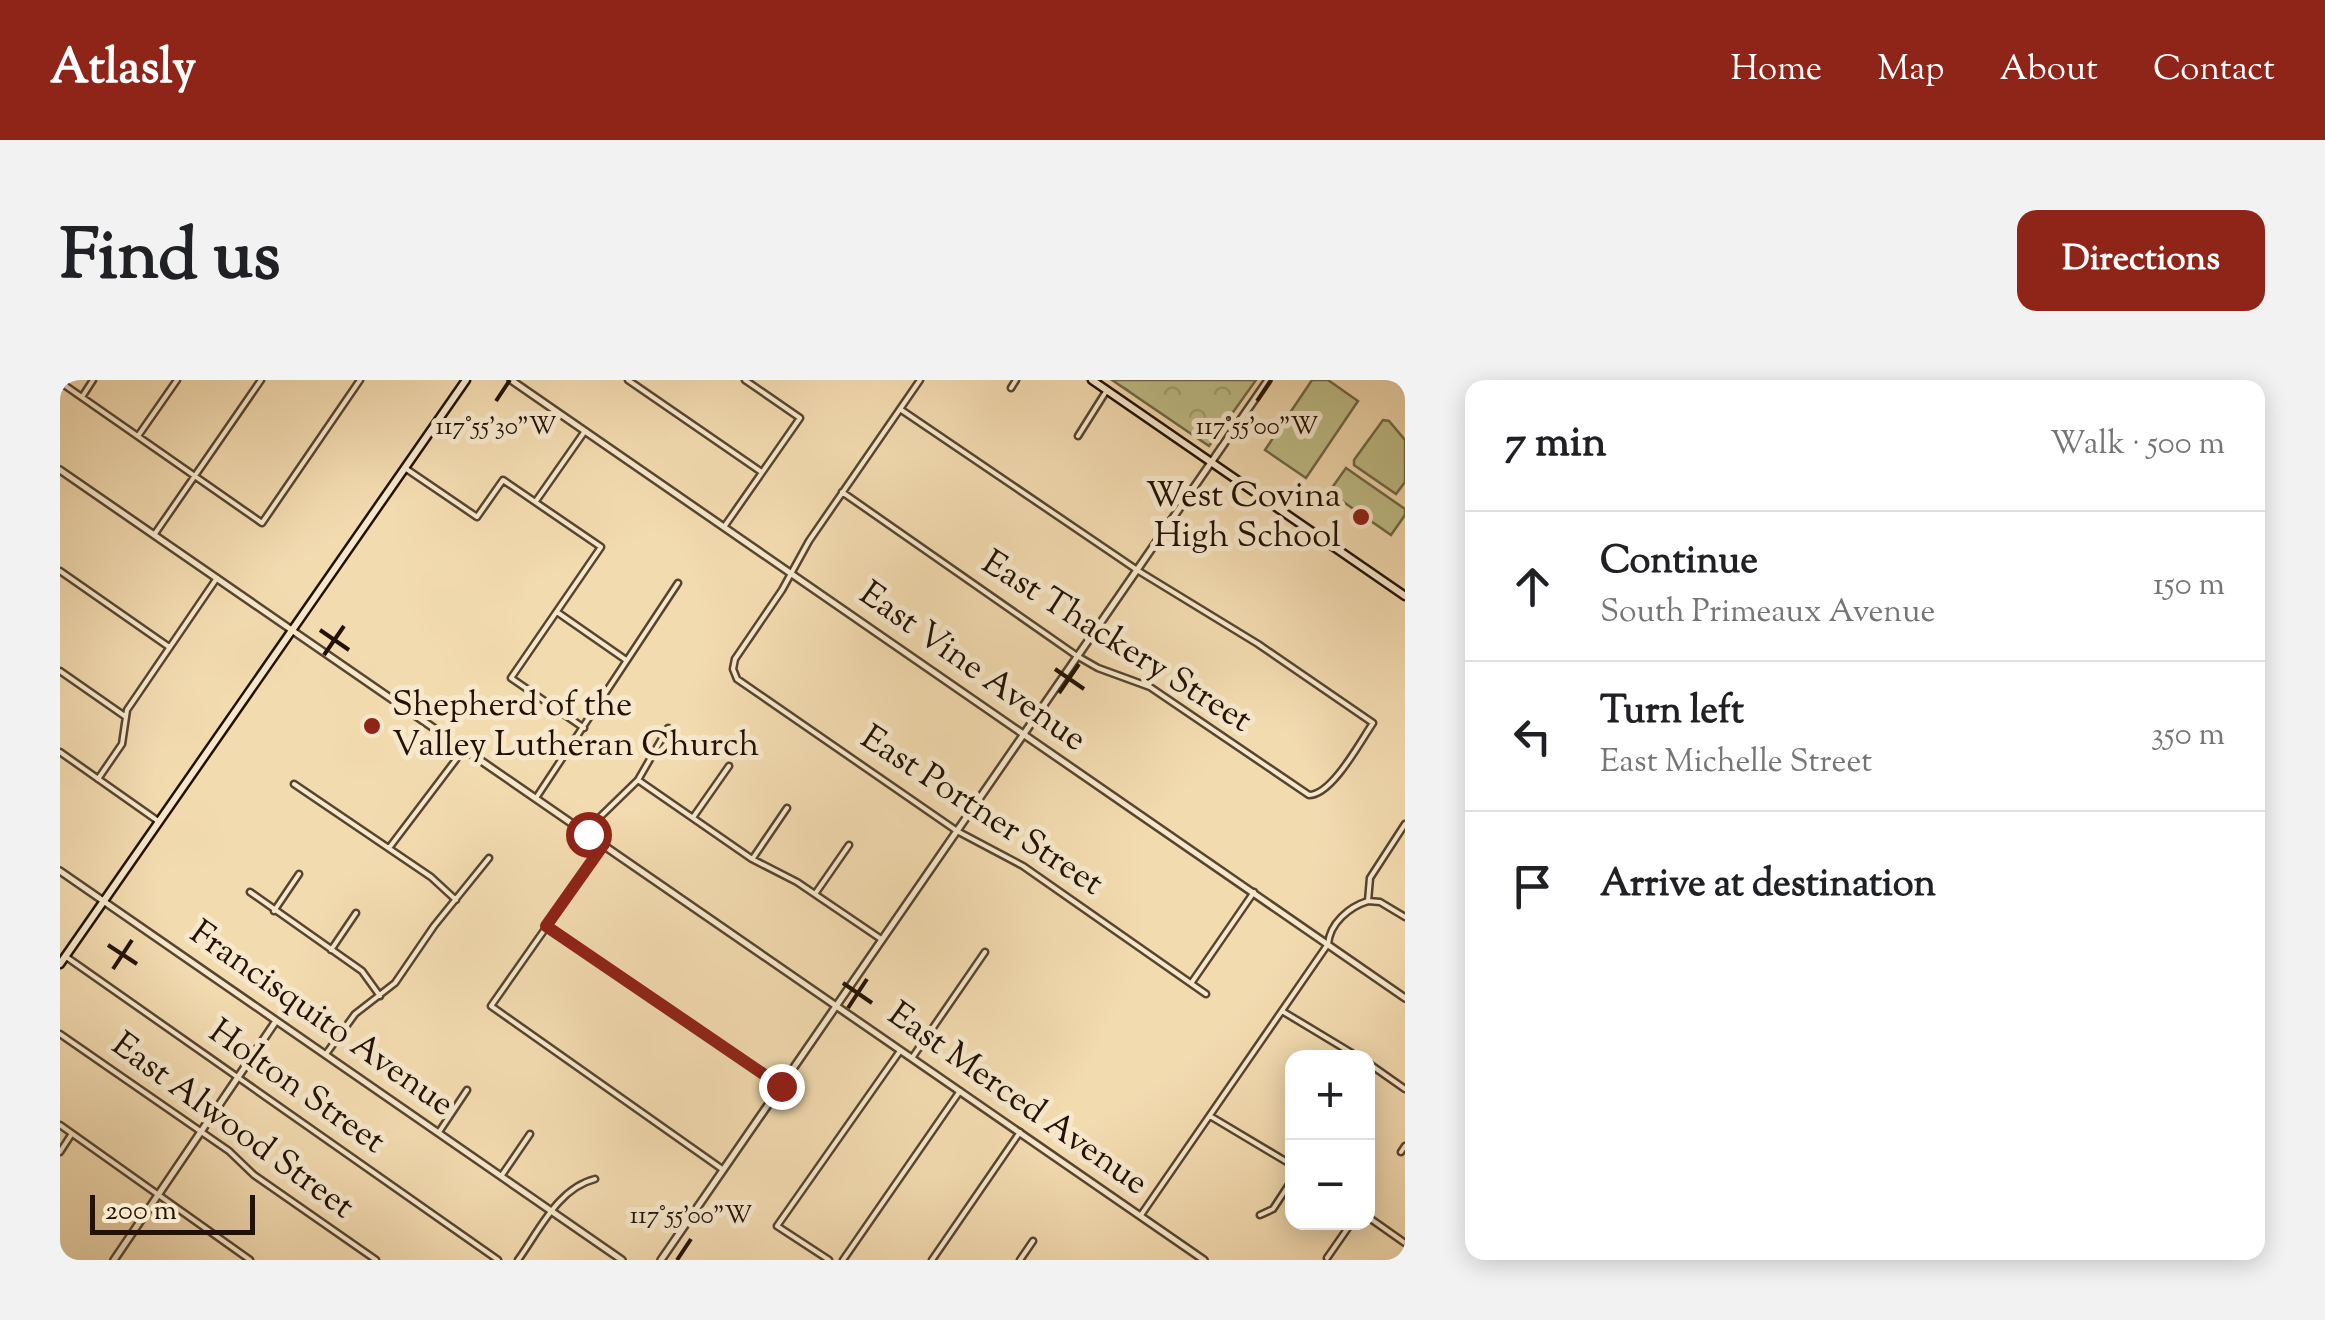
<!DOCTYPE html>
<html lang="en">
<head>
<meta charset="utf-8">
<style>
	body { margin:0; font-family:"Sorts Mill Goudy",serif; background:#f2f2f2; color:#202124 }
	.controls { position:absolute; right:30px; bottom:30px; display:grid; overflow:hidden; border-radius:20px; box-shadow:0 5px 25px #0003 }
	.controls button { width:90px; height:90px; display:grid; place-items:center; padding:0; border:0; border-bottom:2px solid #e0e0e0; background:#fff; color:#202124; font:50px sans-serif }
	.scale { position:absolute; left:30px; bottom:25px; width:165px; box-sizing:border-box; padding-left:10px; border:5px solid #231204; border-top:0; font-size:28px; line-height:35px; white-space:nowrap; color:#231204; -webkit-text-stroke:8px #f7e8cc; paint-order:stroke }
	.stop { position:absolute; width:30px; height:30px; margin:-22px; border:8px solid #8f2418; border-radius:50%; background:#fff }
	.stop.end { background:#8f2418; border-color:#fff; box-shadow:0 2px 10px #0008 }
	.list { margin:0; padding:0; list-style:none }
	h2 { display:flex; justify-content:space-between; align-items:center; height:130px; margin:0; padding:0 40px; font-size:42px }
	h2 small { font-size:32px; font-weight:400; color:#757577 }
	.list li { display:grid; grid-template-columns:65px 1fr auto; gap:30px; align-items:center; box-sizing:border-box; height:150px; padding:0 40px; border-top:2px solid #e0e0e0 }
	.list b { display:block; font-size:38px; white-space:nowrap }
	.list p { margin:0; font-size:32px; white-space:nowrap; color:#757577 }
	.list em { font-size:32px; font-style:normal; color:#757577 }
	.icon { flex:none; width:55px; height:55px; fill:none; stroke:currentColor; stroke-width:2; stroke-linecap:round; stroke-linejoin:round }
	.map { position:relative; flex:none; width:1345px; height:880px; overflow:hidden; border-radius:20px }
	header { display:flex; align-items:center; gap:60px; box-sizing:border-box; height:140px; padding:0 50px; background:#8f2418; color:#fff }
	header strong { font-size:48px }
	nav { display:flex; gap:55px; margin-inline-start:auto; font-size:35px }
	.intro { display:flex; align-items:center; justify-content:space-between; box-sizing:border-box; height:240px; padding:0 60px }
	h1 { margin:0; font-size:70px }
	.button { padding:25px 45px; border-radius:20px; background:#8f2418; color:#fff; font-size:35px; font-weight:700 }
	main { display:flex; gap:60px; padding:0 60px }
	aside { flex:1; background:#fff; border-radius:20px; box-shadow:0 5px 25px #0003 }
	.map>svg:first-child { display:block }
	.park { fill:url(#park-crowns); stroke:#716846; stroke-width:2.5 }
	.pitch { fill:#bfbe88; stroke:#716846; stroke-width:2.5 }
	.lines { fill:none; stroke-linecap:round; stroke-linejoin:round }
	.minor-casing { stroke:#57442f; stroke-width:9 }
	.tertiary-casing { stroke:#57442f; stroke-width:10 }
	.secondary-casing { stroke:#231204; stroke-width:11 }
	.minor { stroke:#f7e8cc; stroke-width:4 }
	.tertiary { stroke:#f7e8cc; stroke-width:5 }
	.secondary { stroke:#f7e8cc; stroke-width:6 }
	.route { stroke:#8f2418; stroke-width:12 }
	.ticks { fill:none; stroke:#231204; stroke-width:4 }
	.poi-dot { fill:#8f2418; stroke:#f7e8cc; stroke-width:4 }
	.labels { text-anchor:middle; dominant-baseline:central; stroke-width:10; stroke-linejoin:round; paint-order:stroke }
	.poi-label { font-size:35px; fill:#231204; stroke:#f7e8cc; text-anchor:end }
	.street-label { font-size:35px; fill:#231204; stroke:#f7e8cc }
	.ticks-label { font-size:25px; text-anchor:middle; fill:#231204; stroke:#f7e8cc; stroke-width:10; stroke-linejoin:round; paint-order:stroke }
</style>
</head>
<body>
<header>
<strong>Atlasly</strong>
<nav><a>Home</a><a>Map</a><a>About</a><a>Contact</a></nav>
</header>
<div class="intro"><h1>Find us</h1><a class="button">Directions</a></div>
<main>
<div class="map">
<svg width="1345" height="880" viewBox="0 0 1345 880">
	<defs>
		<pattern id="park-crowns" width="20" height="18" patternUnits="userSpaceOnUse" patternTransform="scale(2.5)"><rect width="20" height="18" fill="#bfbe88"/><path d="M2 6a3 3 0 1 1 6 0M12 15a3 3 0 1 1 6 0" fill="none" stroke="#a4a274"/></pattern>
	</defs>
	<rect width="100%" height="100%" fill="#f3dbb0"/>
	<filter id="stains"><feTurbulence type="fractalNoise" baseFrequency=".002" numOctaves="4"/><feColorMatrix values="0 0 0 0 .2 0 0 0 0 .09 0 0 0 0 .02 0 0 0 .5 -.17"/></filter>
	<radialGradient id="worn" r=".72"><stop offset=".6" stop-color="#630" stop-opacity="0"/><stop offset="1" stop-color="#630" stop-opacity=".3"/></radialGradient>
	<!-- park -->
	<path class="park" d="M1052,0H1196L1149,66Z"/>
	<!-- pitch -->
	<path class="pitch" d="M1252,0H1268L1298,21L1246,98L1205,70Z
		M1323,40L1329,41L1345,60V102L1336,114L1294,85V80Z
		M1286,88L1345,129V135L1331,155L1269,112Z"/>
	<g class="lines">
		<defs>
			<path id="minor" d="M568,0L700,91
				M860,0L749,161L722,210L675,279L673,289L677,299L897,451L963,486L1146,614
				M0,2L202,143L300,0
				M951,8L956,0
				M22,17L33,0
				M78,56L117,0
				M1018,56L1047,10
				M345,88L417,137L443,100L541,167L451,298L524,348
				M782,112L1017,276L1038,288L1090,307L1249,415C1272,415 1300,362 1313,343L1198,264L1077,190L840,29
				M476,121L525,51
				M664,147L740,38L685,0
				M94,155L201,0
				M0,191L109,267
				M497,232L566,280
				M0,291L66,337
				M0,372L98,441
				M38,399L62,364L67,330L157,198
				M578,400L692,479L737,502L821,559
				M234,404L371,497L396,520
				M476,418L618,203
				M634,436L669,386
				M528,453L541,436L578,400L608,348
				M544,465L431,626L662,789
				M329,468L404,369
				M693,478L727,428
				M190,512L302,591L320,616
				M755,514L789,465
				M1308,521L1320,522L1345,537
				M214,531L239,494
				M486,547L721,706
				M271,570L296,533
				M5,576L438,880
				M1132,602L1194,512
				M1222,631L1300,678
				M0,654L169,771L194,795L316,880
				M266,674L295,634L335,603L374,546L429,478
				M852,678L925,572
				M1308,683L1345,709
				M1150,736L1232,785
				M0,745L190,880
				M379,752L407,710
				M0,772L11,755
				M1341,772L1345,766
				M442,795L470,754
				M1081,835L1268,564C1270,543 1289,527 1308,521L1310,498L1345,444
				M1200,835L1213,829L1232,800
				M1308,837L1345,863
				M1267,878L1292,842
				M458,880C479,851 498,808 535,799
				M769,880L717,846L840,671
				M783,880L900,711
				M872,880L960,752
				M960,880L973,861"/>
			<path id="tertiary" d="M451,0L1345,618
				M0,90L1144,880
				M0,491L562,880
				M54,880L216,641
				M601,880L1208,0"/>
			<path id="secondary" d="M1032,0L1345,216
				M0,584L406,0"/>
		</defs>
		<!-- minor casing -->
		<use href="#minor" class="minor-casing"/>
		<!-- tertiary casing -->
		<use href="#tertiary" class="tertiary-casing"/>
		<!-- secondary casing -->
		<use href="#secondary" class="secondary-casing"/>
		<!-- minor -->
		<use href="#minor" class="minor"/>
		<!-- tertiary -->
		<use href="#tertiary" class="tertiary"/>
		<!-- secondary -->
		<use href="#secondary" class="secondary"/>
	</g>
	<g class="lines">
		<!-- route -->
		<path class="route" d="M528,454L544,464L486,546L721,706"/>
	</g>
	<!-- ticks -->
	<path class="ticks" d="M436,21L450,0M1197,21L1211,0M260,250L289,270M264,275L284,246M995,289L1024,309M999,313L1019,284M48,565L77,584M53,589L72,560M783,603L812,623M788,628L807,599M617,880L631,859"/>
	<!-- markers -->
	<g class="poi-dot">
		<circle cx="1301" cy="137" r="10"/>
		<circle cx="312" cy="346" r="10"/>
	</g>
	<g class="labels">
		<!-- poi labels -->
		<g class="poi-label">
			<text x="1281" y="117">West Covina<tspan x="1281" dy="40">High School</tspan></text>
			<text x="332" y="326" text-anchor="start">Shepherd of the<tspan x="332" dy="40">Valley Lutheran Church</tspan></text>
		</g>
		<!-- street labels -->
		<g class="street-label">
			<text transform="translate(1056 263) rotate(32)">East Thackery Street</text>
			<text transform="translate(912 288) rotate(35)">East Vine Avenue</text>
			<text transform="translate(921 432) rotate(33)">East Portner Street</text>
			<text transform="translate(261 640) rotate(35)">Francisquito Avenue</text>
			<text transform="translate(236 708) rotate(35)">Holton Street</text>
			<text transform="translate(957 720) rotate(35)">East Merced Avenue</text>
			<text transform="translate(172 747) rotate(36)">East Alwood Street</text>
		</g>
	</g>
	<g class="ticks-label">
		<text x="436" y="54">117°55'30"W</text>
		<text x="1197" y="54">117°55'00"W</text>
		<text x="631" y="843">117°55'00"W</text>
	</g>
	<rect width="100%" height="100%" filter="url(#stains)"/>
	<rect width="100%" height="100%" fill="url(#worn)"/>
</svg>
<div class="controls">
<button>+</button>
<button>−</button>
</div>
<div class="scale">200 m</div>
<div class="stop" style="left:528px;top:454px"></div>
<div class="stop end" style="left:721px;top:706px"></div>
</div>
<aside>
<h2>7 min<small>Walk · 500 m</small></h2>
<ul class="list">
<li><svg class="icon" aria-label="ahead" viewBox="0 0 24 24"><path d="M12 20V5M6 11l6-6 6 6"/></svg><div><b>Continue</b><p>South Primeaux Avenue</p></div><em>150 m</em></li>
<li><svg class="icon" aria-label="left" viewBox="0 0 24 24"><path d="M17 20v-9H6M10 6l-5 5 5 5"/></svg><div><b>Turn left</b><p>East Michelle Street</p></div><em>350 m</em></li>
<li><svg class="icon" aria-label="arrive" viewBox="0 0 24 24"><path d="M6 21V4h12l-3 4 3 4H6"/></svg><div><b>Arrive at destination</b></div></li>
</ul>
</aside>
</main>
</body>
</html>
